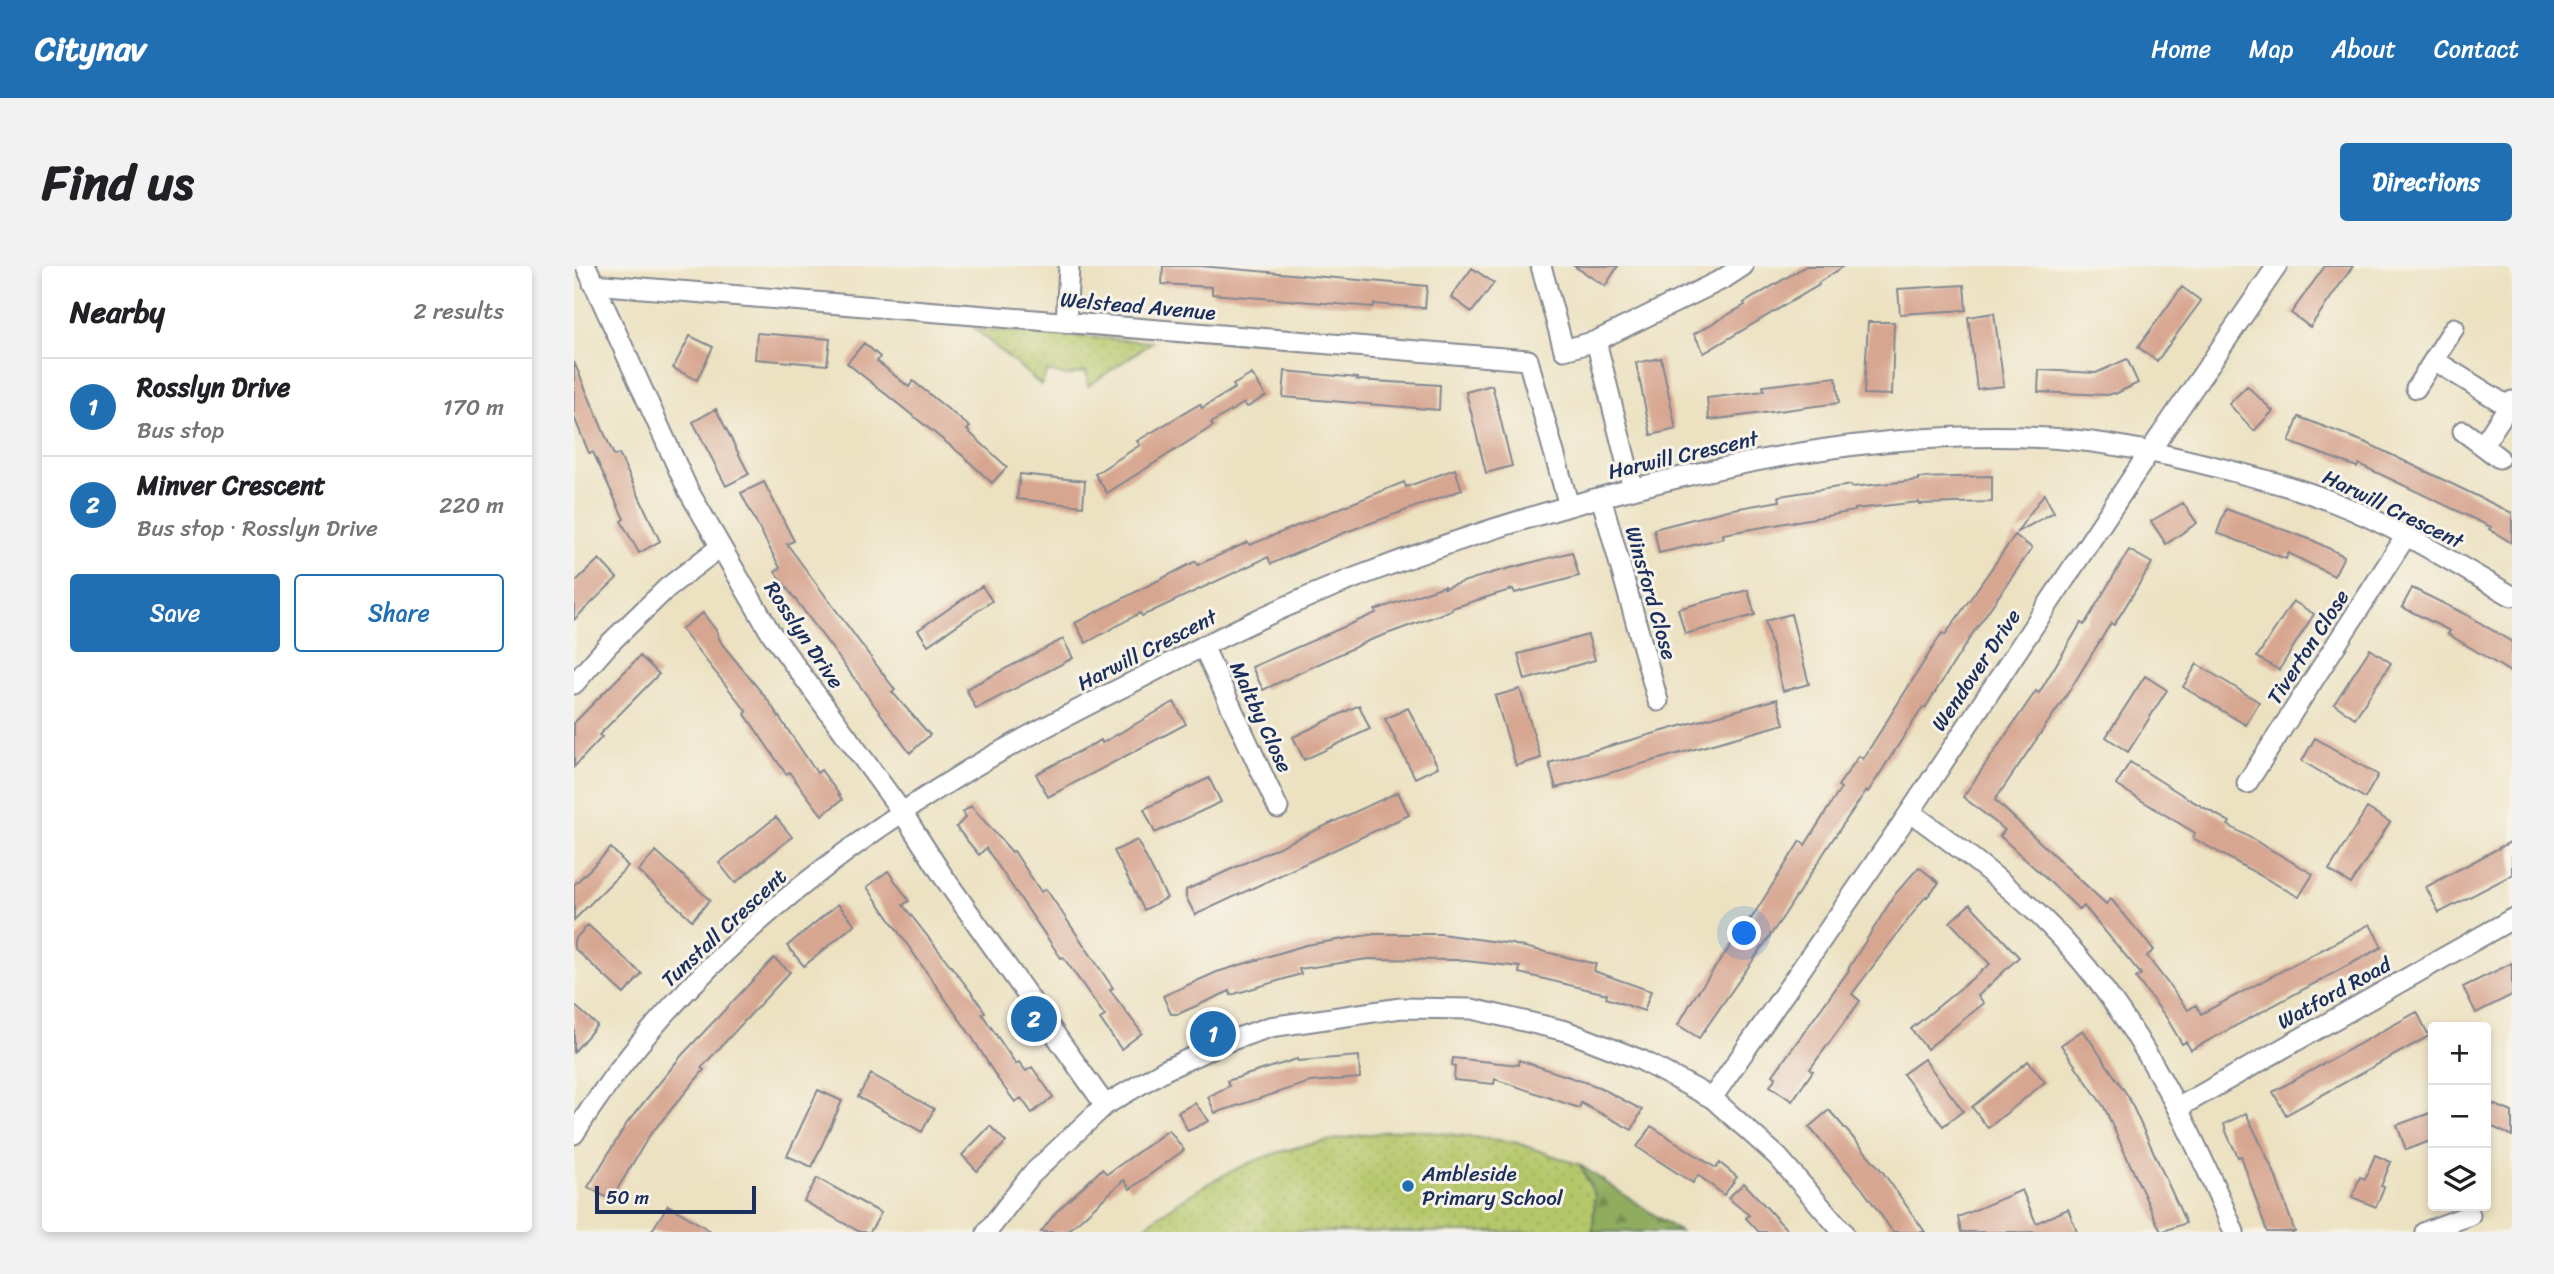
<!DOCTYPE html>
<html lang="en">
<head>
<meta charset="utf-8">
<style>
	body { margin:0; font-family:Sriracha,sans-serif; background:#f2f2f2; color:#202124 }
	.controls { position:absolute; right:21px; bottom:21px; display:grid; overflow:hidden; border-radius:7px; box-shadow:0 4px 10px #0003 }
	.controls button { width:63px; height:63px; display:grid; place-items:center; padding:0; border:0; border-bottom:2px solid #e0e0e0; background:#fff; color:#202124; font:35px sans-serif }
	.scale { position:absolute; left:21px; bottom:18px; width:161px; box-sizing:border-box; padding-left:7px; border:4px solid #1b2f5e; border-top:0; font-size:19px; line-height:24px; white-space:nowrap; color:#1b2f5e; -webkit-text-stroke:5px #f7f3e8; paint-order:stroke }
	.you { position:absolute; left:1171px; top:668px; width:24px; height:24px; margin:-18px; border:5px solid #fff; border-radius:50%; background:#1a73e8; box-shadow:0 0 0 10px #1a73e833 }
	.badge { display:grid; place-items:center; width:46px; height:46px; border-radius:50%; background:#1f6fb2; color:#fff; font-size:23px; font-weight:700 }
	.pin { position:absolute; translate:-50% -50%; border:4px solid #fff; box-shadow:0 2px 7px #0006 }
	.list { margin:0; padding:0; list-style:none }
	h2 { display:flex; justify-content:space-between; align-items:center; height:91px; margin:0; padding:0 28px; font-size:30px }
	h2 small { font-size:23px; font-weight:400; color:#757577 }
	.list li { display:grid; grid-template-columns:46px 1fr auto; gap:21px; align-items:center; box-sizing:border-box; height:98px; padding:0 28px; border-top:2px solid #e0e0e0 }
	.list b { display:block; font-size:26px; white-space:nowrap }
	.list p { margin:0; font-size:23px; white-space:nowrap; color:#757577 }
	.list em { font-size:23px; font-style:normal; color:#757577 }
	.actions { display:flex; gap:14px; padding:21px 28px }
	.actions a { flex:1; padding:16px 0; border:2px solid #1f6fb2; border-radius:7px; text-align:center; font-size:24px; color:#1f6fb2 }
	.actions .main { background:#1f6fb2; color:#fff }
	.icon { flex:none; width:38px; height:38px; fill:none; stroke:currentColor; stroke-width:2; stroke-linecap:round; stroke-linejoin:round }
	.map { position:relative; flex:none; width:1938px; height:966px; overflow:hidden; border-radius:7px }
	header { display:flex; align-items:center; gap:42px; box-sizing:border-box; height:98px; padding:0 35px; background:#1f6fb2; color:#fff }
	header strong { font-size:33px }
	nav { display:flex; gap:38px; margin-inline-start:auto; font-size:24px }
	.intro { display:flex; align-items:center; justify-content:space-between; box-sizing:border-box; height:168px; padding:0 42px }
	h1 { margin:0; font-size:49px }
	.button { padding:18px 32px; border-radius:7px; background:#1f6fb2; color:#fff; font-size:24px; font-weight:700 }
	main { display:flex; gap:42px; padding:0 42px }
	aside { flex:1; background:#fff; border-radius:7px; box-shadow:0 4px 10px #0003 }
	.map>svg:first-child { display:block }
	.green { fill:url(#green-dots); stroke:#687b64; stroke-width:2 }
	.forest { fill:url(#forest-firs); stroke:#566e5e; stroke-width:2 }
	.building { fill:#d7a691 }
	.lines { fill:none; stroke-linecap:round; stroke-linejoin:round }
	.street-casing { stroke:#848890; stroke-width:23 }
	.street { stroke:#fff; stroke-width:19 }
	.poi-dot { fill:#1f6fb2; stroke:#f7f3e8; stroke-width:2.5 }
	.labels { text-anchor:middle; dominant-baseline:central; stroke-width:6; stroke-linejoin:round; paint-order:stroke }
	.street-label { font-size:21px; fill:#1b2f5e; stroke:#f7f3e8 }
	.poi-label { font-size:21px; fill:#1b2f5e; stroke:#f7f3e8; text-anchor:start }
</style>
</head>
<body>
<header>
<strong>Citynav</strong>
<nav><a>Home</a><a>Map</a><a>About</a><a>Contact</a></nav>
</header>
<div class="intro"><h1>Find us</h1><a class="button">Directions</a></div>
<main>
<aside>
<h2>Nearby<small>2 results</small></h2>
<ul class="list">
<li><span class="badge">1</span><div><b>Rosslyn Drive</b><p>Bus stop</p></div><em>170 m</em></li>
<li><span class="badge">2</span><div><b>Minver Crescent</b><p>Bus stop · Rosslyn Drive</p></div><em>220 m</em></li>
</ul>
<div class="actions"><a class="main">Save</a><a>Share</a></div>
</aside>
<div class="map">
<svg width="1938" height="966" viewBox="0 0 1938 966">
	<defs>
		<pattern id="green-dots" width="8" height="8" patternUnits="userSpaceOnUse" patternTransform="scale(1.75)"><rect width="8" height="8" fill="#b6c76a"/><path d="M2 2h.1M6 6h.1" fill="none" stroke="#9cab5e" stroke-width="1.8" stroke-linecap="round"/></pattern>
		<pattern id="forest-firs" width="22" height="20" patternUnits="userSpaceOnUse" patternTransform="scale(1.75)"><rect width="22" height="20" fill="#90ac5e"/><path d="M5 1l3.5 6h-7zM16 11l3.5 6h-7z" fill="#758c51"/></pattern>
	</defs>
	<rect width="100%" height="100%" fill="#f7f3e8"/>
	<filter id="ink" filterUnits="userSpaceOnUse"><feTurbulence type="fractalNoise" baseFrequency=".0143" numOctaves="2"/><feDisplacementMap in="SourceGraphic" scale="14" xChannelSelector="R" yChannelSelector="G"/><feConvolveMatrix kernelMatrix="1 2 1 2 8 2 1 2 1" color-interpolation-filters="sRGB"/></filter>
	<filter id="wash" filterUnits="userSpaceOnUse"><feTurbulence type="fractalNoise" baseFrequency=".00686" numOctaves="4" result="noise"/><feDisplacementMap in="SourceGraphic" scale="28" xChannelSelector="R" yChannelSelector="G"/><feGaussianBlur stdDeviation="1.57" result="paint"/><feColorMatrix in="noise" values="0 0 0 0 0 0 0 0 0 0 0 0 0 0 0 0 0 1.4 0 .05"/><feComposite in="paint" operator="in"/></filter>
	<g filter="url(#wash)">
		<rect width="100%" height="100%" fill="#ece2c2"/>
		<!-- green -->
		<path class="green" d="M401,63L578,76L514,120L512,105L493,110L473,105L467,119Z
			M831,863L940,876L1006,899L1021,929L1019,966H563C608,932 654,901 709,885C749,874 790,869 831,863Z"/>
		<!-- forest -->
		<path class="forest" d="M1006,899L1106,966H1019L1021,929Z"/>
		<g id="blocks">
			<!-- building -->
			<path class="building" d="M589,0H626L853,20L851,42L800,38L799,41L638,28V21L588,18Z
				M1000,0H1044L1031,20Z
				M1232,0H1270L1244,17L1245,19L1130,87L1120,68L1171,39L1170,37Z
				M1751,0H1779L1736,61L1717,47Z
				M898,2L920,17L898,46L877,31Z
				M1390,19L1392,44L1326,48L1324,23Z
				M1608,21L1627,35L1583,95L1564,81Z
				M1420,47L1430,120L1403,123L1394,51Z
				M1294,56H1320L1318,129L1290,128Z
				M183,67L256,73L253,99L181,93Z
				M116,70L139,81L123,114L99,102Z
				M290,77L306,91L303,95L335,121L339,115L396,161L393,164L433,201L418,217L388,189L273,97Z
				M1087,92L1102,163L1077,169L1062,97Z
				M1553,93L1564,117L1541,128L1540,127L1534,129L1464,126L1465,104L1522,107Z
				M0,96L40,190L45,188L86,275L65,287L47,255L50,253L19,186L15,187L0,151Z
				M711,105L784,112L783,114L866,119L865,144L709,131Z
				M678,108L692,130L673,141L670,137L637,157L639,160L533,227L521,208L566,179L563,175L626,138L628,142L661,122L659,119Z
				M1262,111L1265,137L1135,154L1133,132L1190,125L1189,120Z
				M918,119L938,200L912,207L892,126Z
				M1673,120L1699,145L1680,165L1655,138Z
				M142,143L175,208L152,220L119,156Z
				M1725,151L1793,177L1938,247V277L1915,263L1917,261L1785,198L1783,201L1715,176Z
				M881,203L888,224L772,266L697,298L694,291L568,350L566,347L512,377L501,357L622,295L624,299L674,276L676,279L830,216L832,221Z
				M446,208L511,215L509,240L443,233Z
				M1418,210V236L1345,238V236L1281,243V245L1149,268L1150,272L1085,287L1080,263L1154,244L1206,235L1205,230L1277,219L1278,221L1345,214V212Z
				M190,216L220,275L213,278L321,424L318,426L356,469L336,487L201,306L206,302L167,227Z
				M1470,228L1480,246L1442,267Z
				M1609,237L1623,257L1592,278L1577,255Z
				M1652,243L1738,274L1770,290L1760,310L1714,287L1712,293L1643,267Z
				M1441,269L1458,282L1397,370L1351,442L1349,441L1294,526L1292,525L1255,579L1209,651L1125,772L1104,759L1119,733L1176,652L1177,653L1226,575L1231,579L1267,522L1264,520L1285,490L1289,493L1368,367L1371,369Z
				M1555,284L1578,297L1540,359L1537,357L1494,427L1421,534L1532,638L1537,633L1580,684L1573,690L1614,744L1622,739L1627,748L1796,658L1808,681L1617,784L1612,776L1608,778L1592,751L1562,712L1567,708L1510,640L1506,644L1426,570L1431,564L1389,531L1462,425L1465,427L1507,357L1510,359Z
				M998,286L1005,310L941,327L939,323L878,342V344L794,375L689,424L678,401L802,347L801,344L870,320V322L921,306Z
				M25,293L43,312L0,354V317Z
				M408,320L418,335L354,379L344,364Z
				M1838,322L1893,349L1938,376V407L1874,368L1876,365L1828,341Z
				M1174,324L1181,349L1111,368L1104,343Z
				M1719,335L1740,348L1705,404L1683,391Z
				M129,347L144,367L143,368L148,378L193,433L243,507L247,504L262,524L268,534L248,549L215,506L212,508L171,448L173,446L107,363Z
				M1217,348L1235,418L1209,425L1191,355Z
				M1014,369L1021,394L951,414L944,388Z
				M489,373L499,392L402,443L392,423Z
				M1796,383L1817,397L1781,452L1760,438Z
				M66,390L85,408L25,469L28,471L0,501V457Z
				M1623,398L1685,436L1672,459L1609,421Z
				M1571,410L1593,424L1554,486L1532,471Z
				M946,423L967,492L942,500L921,430Z
				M1203,433L1210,458L982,522L975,497Z
				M600,436L612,458L474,531L462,508L527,474L528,477Z
				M785,439L796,463L730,494L719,471Z
				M834,442L864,501L841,512L811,453Z
				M1741,472L1804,509L1791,532L1728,495Z
				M1556,496L1618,535L1656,556L1654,559L1739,608L1725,631L1619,572L1621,567L1542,519Z
				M635,512L647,536L581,567L570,543Z
				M824,526L835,549L621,649L612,631V624Z
				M397,540L438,586L440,585L467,626L472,623L539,722L536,724L568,767L547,783L526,753L531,750L489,691L487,692L412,582L405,589L382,561L392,551L389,546Z
				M1793,542L1816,556L1777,618L1755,604Z
				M202,551L218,571L161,617L145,597Z
				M563,574L593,632L570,644L540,585Z
				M1938,575V609L1865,647L1852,621Z
				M37,582L54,600L0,654V619Z
				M82,585L136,634L118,654L64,605Z
				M1345,601L1365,617L1353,631L1352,630L1278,728L1286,735L1236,803L1239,805L1218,835L1196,820L1202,811L1199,809L1275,704L1274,703L1322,627Z
				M314,605L335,635L329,639L398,727L411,746L408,748L442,798L445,796L452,805L458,801L473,822L479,831L458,847L447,832L441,836L423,812L398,771L293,621Z
				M264,638L281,658L230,700L213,680Z
				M1396,638L1445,691L1404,730L1410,737L1353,783L1337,763L1416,698L1376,656Z
				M14,659L68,708L50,728L0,682V674Z
				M801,668H867L938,678L1022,698L1020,705L1077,725L1070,745L1032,732L1033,728L945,707L946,701L883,694L794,693L725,703L727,708L657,729L656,725L604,748H597L589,730L643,706L702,688L732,679Z
				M200,692L216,706L127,802L130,804L75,870L37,934L14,921L53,857L108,789Z
				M1938,697V729L1902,747L1889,721Z
				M0,739L23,759L0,786Z
				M1843,746L1855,770L1712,849L1699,826Z
				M1509,764L1554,830L1612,957L1587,966L1530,841L1487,779Z
				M785,790L786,812L736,816L641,847L634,831L655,820L653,815L723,793L724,795Z
				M879,792L944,799L945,794L1025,821L1068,844L1058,864L1007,837L1005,842L921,813L920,818L880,814L881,800L878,799Z
				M1350,793L1389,845L1369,860L1329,808Z
				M1454,795L1471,816L1414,862L1398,841Z
				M297,808L360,843L348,866L284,831Z
				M244,824L268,835L238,901L213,890Z
				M621,837L635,855L614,865L604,846Z
				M1919,838L1938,846V870L1912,858Z
				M1255,844L1308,905L1351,966H1319L1287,921L1235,861Z
				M1859,846V874L1832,884L1823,859Z
				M1672,847L1700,906L1721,966H1693L1667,890L1664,891L1653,868L1650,858Z
				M416,860L432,876L403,905L388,889Z
				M1077,860L1142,902L1146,897L1163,911L1150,929L1124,909L1119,917L1063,881Z
				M595,864L610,884L556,923L550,914L493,966H467L482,946L528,903L533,908Z
				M1801,889L1817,896L1807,920L1810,921L1802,941L1778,931L1786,911L1791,913Z
				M243,912L307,947L296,966H286L230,935Z
				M1170,917L1202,952L1215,966H1185L1172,952L1175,949L1154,932Z
				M1448,924L1462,957L1494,943L1503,966H1387L1384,951Z
				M94,939L109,948L138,966H77Z"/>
		</g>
	</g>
	<g filter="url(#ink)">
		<use href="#blocks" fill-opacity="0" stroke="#848890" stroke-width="2"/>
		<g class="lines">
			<defs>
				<path id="street" d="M12,0L114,224L195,364L328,546L369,610L531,839
					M967,0L990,84L1022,75L1149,13L1169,0
					M19,18L954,94L995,240
					M492,57L495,0
					M1022,75L1059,223
					M1860,94L1935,141
					M1842,122L1880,62
					M1889,165L1925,192
					M1909,179L1938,135
					M1027,231L1084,435
					M629,380L704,542
					M0,418L35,378L93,322L146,281
					M1673,517L1832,270
					M1336,546C1381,578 1424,611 1465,649C1555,736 1613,852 1660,966
					M1138,832L1336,546L1576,185L1703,0
					M1605,841L1938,653
					M0,868C95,716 239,599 391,506C444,474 500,446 555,418C629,380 704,341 783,311C882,273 983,241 1086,216C1218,184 1339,165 1476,172C1531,175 1585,187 1638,200C1680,211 1723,221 1764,238C1825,262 1881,298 1938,330
					M413,966L457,909L531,839L591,804L649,777L696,761L827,742L898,743L992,765L1067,794L1138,832L1204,891L1269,966
					M1851,966L1896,949"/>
			</defs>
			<!-- street casing -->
			<use href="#street" class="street-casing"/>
			<!-- street -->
			<use href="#street" class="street"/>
		</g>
	</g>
	<!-- markers -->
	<circle class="poi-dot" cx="834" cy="920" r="7"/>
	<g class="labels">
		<!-- street labels -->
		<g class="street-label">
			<text transform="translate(564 40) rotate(5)">Welstead Avenue</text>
			<text transform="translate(1109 189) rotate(-13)">Harwill Crescent</text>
			<text transform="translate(1819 243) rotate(26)">Harwill Crescent</text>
			<text transform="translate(1077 327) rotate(74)">Winsford Close</text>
			<text transform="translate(230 369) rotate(56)">Rosslyn Drive</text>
			<text transform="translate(1734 381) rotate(-57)">Tiverton Close</text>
			<text transform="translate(573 384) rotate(-27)">Harwill Crescent</text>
			<text transform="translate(1402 404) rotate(-56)">Wendover Drive</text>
			<text transform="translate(687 451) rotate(65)">Maltby Close</text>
			<text transform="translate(150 662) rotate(-43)">Tunstall Crescent</text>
			<text transform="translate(1760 727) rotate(-29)">Watford Road</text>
		</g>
		<!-- poi labels -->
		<g class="poi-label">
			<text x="848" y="908">Ambleside<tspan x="848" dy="24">Primary School</tspan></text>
		</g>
	</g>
</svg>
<div class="controls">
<button>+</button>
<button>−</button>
<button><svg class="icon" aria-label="layers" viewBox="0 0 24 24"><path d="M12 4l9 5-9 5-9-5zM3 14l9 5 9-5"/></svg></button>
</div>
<div class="scale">50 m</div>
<div class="you"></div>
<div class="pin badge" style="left:639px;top:768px">1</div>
<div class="pin badge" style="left:460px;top:753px">2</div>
</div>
</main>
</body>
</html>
